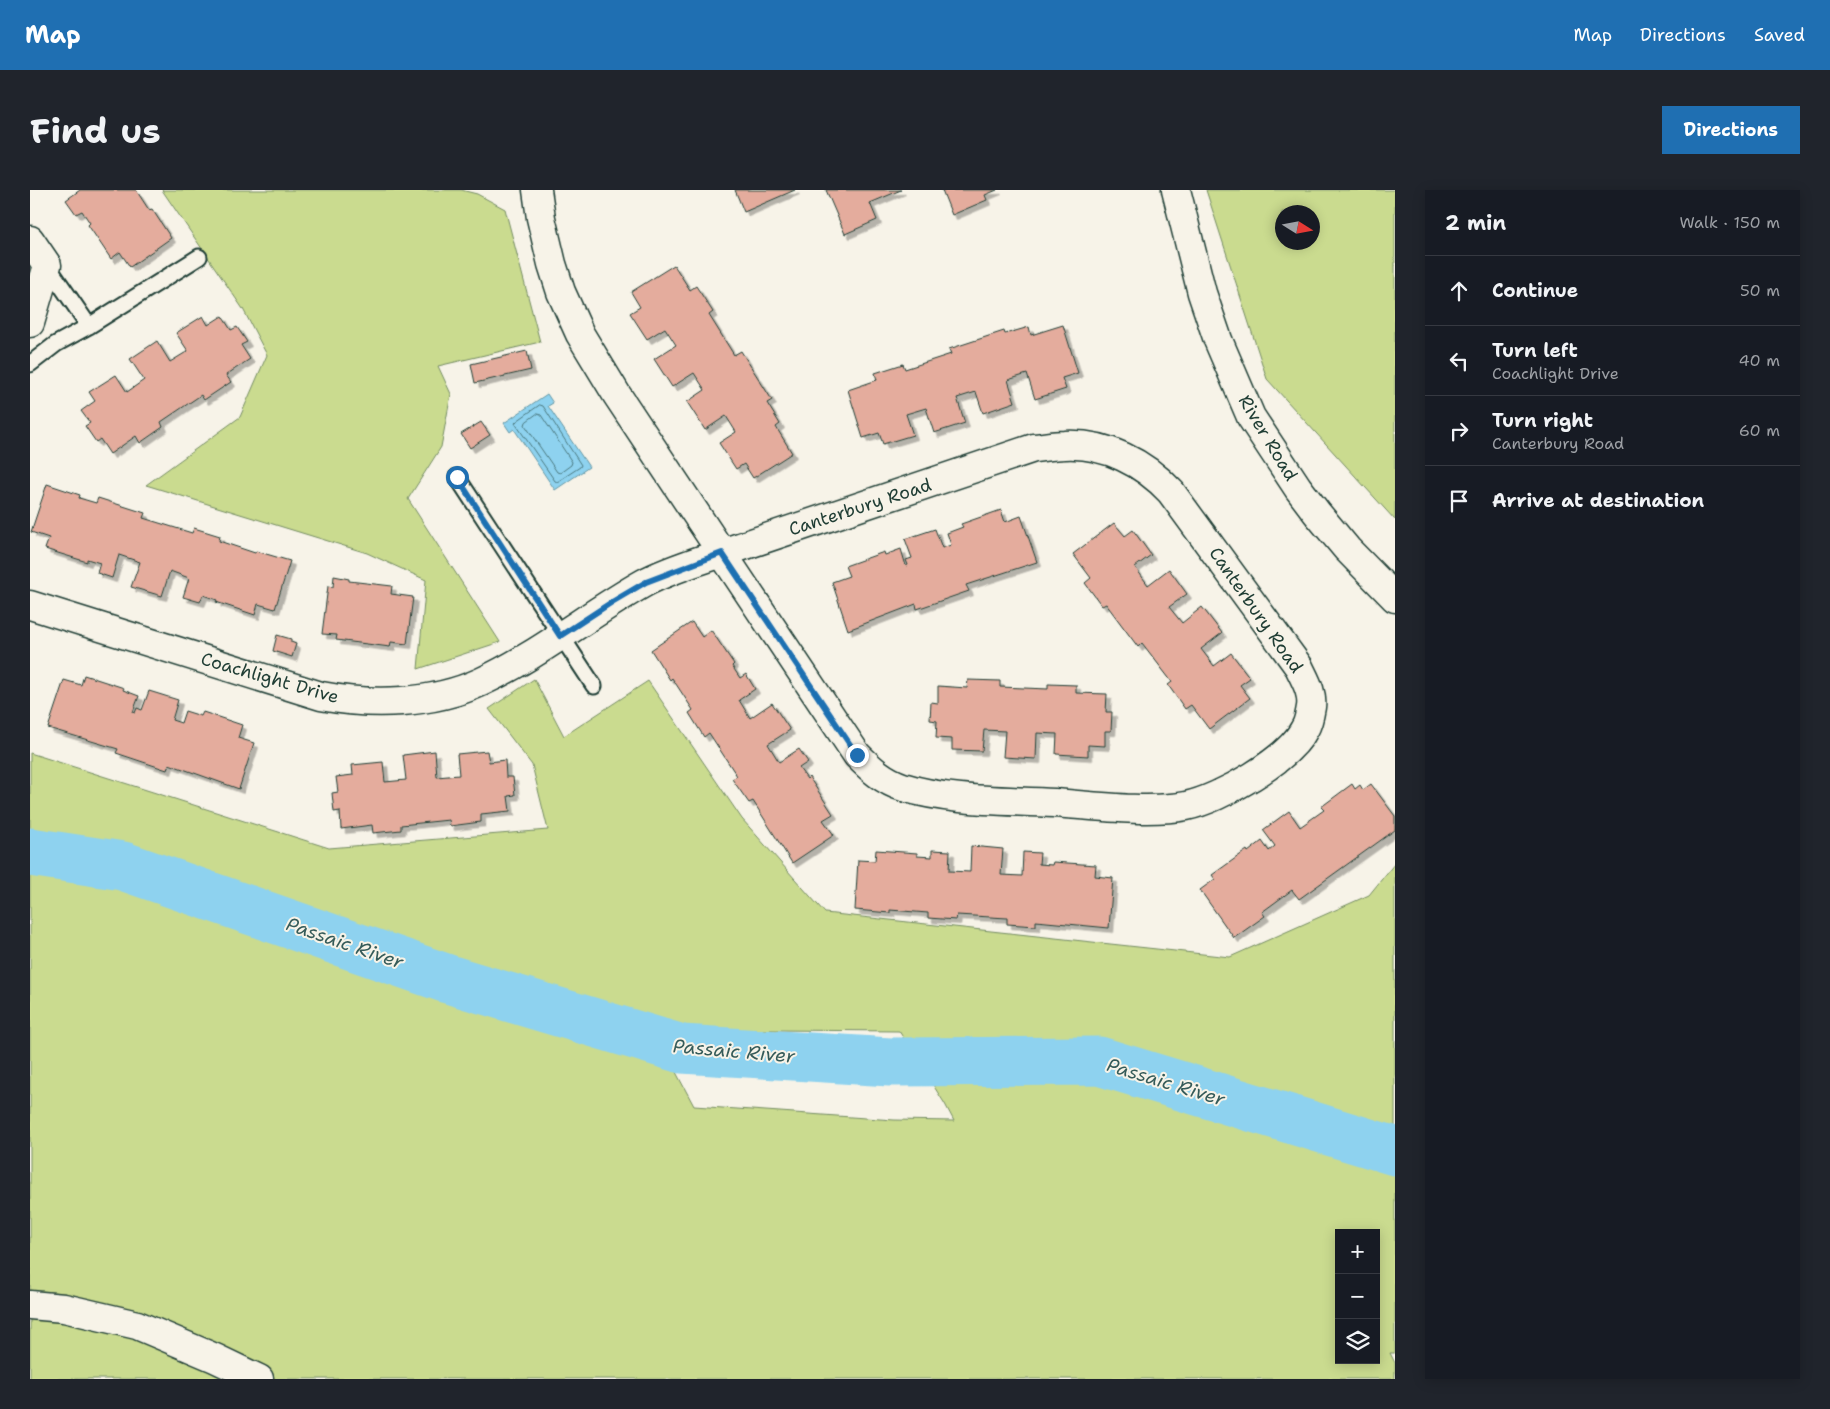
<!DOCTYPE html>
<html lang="en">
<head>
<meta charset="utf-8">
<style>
	body { margin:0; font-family:"Shantell Sans",sans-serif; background:#20242c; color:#f1f3f6 }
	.controls { position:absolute; right:15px; bottom:15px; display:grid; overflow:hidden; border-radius:0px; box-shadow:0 2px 12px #0003 }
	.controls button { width:45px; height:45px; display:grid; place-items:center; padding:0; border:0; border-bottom:1px solid #363941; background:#171b24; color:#f1f3f6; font:25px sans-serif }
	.compass { position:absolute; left:1245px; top:15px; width:45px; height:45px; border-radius:50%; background:#171b24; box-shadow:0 2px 12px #0003; rotate:101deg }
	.stop { position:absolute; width:15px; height:15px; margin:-11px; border:4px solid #1f6fb2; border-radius:50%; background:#fff }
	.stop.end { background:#1f6fb2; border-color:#fff; box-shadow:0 1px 5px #0008 }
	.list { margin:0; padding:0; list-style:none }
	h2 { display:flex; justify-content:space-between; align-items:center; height:65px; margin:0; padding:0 20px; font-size:21px }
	h2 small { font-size:16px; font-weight:400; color:#9ea1a6 }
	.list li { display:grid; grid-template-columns:32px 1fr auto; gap:15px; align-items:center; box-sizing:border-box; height:70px; padding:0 20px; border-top:1px solid #363941 }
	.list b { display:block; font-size:19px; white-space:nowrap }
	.list p { margin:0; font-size:16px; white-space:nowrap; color:#9ea1a6 }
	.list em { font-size:16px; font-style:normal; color:#9ea1a6 }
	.icon { flex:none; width:28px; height:28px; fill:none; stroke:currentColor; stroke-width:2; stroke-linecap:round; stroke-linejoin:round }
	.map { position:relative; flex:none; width:1365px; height:1189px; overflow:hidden; border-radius:0px }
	header { display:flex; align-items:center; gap:30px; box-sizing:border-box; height:70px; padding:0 25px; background:#1f6fb2; color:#fff }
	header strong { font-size:24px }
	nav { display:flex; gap:28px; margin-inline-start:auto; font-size:18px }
	.intro { display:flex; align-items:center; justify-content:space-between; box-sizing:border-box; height:120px; padding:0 30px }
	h1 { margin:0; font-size:35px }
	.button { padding:12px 22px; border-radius:0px; background:#1f6fb2; color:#fff; font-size:18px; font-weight:700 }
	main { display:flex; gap:30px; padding:0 30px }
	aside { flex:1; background:#171b24; border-radius:0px; box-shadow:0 2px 12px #0003 }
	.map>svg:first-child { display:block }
	.green { fill:#cadb8f; stroke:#748c62; fill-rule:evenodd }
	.water { fill:#8ed2ef; stroke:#6296a4 }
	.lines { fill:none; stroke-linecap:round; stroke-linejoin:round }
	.shore { stroke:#4b797f; stroke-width:1 }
	.river { stroke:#8ed2ef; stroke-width:49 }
	.building { fill:#e4ac9d; stroke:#1f3d34; filter:url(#shadow) }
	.lane-casing { stroke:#1f3d34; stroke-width:19 }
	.street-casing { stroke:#1f3d34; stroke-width:31 }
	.lane { stroke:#f7f3e8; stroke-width:15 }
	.street { stroke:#f7f3e8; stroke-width:28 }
	.route { stroke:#1f6fb2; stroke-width:6 }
	.labels { text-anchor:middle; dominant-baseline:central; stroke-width:4; stroke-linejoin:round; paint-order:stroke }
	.street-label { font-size:18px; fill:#1f3d34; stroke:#f7f3e8 }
	.water-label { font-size:19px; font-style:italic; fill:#355b59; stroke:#f7f3e8 }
</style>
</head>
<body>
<header>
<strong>Map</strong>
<nav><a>Map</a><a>Directions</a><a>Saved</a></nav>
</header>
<div class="intro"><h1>Find us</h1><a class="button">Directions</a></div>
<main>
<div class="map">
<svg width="1365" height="1189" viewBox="0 0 1365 1189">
	<defs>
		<filter id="shadow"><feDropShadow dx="4.5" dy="4.5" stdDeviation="0" flood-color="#0004"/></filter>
	</defs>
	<rect width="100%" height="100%" fill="#f7f3e8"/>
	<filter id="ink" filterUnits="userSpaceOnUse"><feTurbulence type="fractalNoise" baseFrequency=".02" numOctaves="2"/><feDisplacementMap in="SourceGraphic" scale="10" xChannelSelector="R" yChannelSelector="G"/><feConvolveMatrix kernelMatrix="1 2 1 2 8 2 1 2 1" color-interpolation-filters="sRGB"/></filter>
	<g filter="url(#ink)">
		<!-- green -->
		<path class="green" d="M132,0H431L447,4L475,19L510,152L408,176L421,204L411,257L378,309L470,452L388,479L396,390L337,363L116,295L210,227L237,165L213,119Z
			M1176,0H1365V330L1237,189ZM1252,22H1282V52H1252Z
			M504,489L534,546L618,491L712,629L795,723L1200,767L1339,705L1365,673V1163H1360L1365,1173V1189H0V563L299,658L518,640L502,575L459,519ZM623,839L869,841L915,914L924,931L864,930L664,916ZM1309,1043H1346V1170H1309Z"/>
		<!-- water -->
		<path class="water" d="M517,204L523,213L518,216L559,277L525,300L484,239L480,242L474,233Z"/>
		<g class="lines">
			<!-- shore -->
			<path class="shore" d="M510,215L513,216L551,275L550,277L527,292L525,291L485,233L487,231Z
				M507,224L511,225L542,272L541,275L530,283L527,282L495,235L496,232Z"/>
			<!-- river -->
			<path class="river" d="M0,662L93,676L418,789L652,859L860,872L1069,871L1365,961"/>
		</g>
		<!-- building -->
		<path class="building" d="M50,0H106L119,20L122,19L141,48L100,77L90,62L81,69L58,35L60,33L52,21L46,24L36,10Z
			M705,0H765L714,22Z
			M796,0H871L840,13L847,30L815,44Z
			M912,0H967L955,5L957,10L922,25Z
			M644,75L660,100L666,96L683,122L679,125L704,165L711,161L742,210L737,213L750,234L746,237L762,263L723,288L714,274L706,279L689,253L706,242L696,226L675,240L657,212L675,200L664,183L642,197L624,169L646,155L635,138L617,149L600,123L610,117L601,102Z
			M173,126L178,135L192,126L201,140L207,137L217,152L211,155L220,169L196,185L201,192L174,210L171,205L131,232L133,237L110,253L106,246L80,264L70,249L66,252L55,236L60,233L51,221L65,211L59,202L86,185L97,202L114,190L100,169L127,151L140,172L158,161L146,143Z
			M1033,135L1048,183L1032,188L1036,199L1005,209L997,184L978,190L985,212L953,223L946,202L927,208L935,233L904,243L896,218L876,224L883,245L853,254L849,243L833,248L818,200L847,190L845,183L873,174L875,179L921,164L919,159L974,141L975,144L999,137L1001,145Z
			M497,161L501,180L445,193L441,174Z
			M451,232L460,245L440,258L431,244Z
			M17,294L50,305L49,308L66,313L68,308L115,323L113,328L162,343L164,338L190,346L189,351L225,363L226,361L260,371L245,419L228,414L225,425L186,412L187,410L173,405L170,412L153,407L159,388L140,381L132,406L101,397L110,372L89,365L82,388L67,383L70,373L57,369V372L15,359L19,348L1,342Z
			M971,320L975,332L991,326L1007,372L936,395L939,401L887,419L886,414L818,440L802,392L819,386L815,376L854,362L855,365L871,359L876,376L878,375L876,370L882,368L875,349L905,339L912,358L921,355L917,343L933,337L931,334Z
			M1084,333L1095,346L1103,340L1121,365L1105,377L1118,395L1139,379L1157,404L1139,417L1152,433L1172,417L1192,443L1171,459L1184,476L1201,463L1220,488L1210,495L1220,508L1179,539L1161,515L1155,519L1138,495L1142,492L1112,453L1108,457L1076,414L1072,416L1055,393L1061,388L1043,364Z
			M304,386L319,389V391L362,396L361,404L383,407L377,454L361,452L360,457L306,450L307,445L292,444L298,396L303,397Z
			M662,432L672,447L681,440L704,474L702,476L710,488L716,484L725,499L709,510L720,528L742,513L760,540L738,554L749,572L769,559L778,572L769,578L777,589L779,587L803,624L793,630L804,645L762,673L723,611L719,613L702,589L707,586L679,543L674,547L659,523L663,520L642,488L640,490L621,460Z
			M247,445L261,449V452L266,454L262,467L243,461Z
			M54,485L94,498L93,500L109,506L103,522L105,523L107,518L112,520L119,501L148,510L142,530L151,533L155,521L171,526L173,522L212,535L208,548L224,553L209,599L139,574L137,580L86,563L88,559L18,538L34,490L51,495Z
			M938,490L970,491V497L1018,499V494L1046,495V503L1077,504L1076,522H1082L1081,541H1075V556L1058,555V566L1026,564L1027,544L1007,543L1006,569L973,567L975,541L954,540L952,561L922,560V549L906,548L907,531L900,530L901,512L908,513V496L937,498Z
			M405,561L407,587L429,585L427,564L457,561L459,572L475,570L476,587H483L485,605L478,606L480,621L451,624V632L420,636L419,630L371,635V640L343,643L342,635L311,639L310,621L304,622L302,603L308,602L306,587L323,585L322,575L353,572L355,592L376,590L373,565Z
			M1322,594L1325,599L1330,595L1333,600L1341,594L1365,626V640L1269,709L1262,700L1232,722L1235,726L1204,748L1170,700L1185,689L1182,685L1217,660L1218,662L1232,651L1239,661L1245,656L1233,640L1259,621L1270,637L1294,620L1291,617Z
			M941,656L973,659L971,685L992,686L993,662L1010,663L1009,674L1022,675L1023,672L1066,675L1065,686L1083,688L1079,738L1006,731V736L977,734V728L927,725L926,730L898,728V723L860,720V723L825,720L828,670L845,671L846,660L887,663V666L902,667V660L920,661L919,681L940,682Z"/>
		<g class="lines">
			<defs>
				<path id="lane" d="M17,75L59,136
					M0,174L26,154L59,136L169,67
					M427,287L564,496"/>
				<path id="street" d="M1146,0L1172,103L1188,150L1221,227L1268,298L1287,323L1317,359L1365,408
					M0,50L17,75L0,133
					M0,415L291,506C343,516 403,514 451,492C509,465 559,424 614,393C638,380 666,372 692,363L1004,258C1014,257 1025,255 1035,255C1076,253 1114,273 1141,302L1269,477C1275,490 1283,502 1281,517C1280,523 1278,533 1275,538C1259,570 1190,609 1156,616C1118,623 1064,616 1024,613C974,610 921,612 873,597C854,591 841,579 827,565L692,363L587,205L550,144L531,102L522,74L511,28L507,0
					M0,1115L34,1118L107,1135L185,1168L229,1189"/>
			</defs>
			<!-- lane casing -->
			<use href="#lane" class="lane-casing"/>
			<!-- street casing -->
			<use href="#street" class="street-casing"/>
			<!-- lane -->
			<use href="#lane" class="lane"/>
			<!-- street -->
			<use href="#street" class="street"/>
		</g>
	</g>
	<g class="lines" filter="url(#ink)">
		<!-- route -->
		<path class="route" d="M427,287L530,446L582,412L616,392L692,363L827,565"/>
	</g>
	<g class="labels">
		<!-- street labels -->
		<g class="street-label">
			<text transform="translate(1238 248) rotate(59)">River Road</text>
			<text transform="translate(830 317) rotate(-18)">Canterbury Road</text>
			<text transform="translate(1226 420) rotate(55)">Canterbury Road</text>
			<text transform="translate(240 488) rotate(16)">Coachlight Drive</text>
		</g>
		<!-- water labels -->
		<g class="water-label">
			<text transform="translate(315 753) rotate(19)">Passaic River</text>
			<text transform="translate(704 861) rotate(5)">Passaic River</text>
			<text transform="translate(1136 892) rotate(17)">Passaic River</text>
		</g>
	</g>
</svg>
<div class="controls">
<button>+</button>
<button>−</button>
<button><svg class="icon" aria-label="layers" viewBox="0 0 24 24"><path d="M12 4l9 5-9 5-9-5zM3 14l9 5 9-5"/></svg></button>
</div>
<svg class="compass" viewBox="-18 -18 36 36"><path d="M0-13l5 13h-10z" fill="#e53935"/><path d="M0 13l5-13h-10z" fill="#9ea1a6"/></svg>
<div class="stop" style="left:427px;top:287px"></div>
<div class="stop end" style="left:827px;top:565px"></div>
</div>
<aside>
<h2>2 min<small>Walk · 150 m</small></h2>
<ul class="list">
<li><svg class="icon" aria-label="ahead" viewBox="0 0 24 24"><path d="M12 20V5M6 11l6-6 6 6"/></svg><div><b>Continue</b></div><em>50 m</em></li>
<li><svg class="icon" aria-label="left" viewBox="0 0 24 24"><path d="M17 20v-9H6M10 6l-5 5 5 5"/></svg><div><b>Turn left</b><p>Coachlight Drive</p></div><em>40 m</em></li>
<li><svg class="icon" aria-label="right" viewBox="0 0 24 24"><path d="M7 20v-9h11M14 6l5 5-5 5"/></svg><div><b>Turn right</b><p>Canterbury Road</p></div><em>60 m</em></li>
<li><svg class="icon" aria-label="arrive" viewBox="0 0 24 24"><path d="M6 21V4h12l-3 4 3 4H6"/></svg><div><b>Arrive at destination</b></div></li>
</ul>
</aside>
</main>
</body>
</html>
